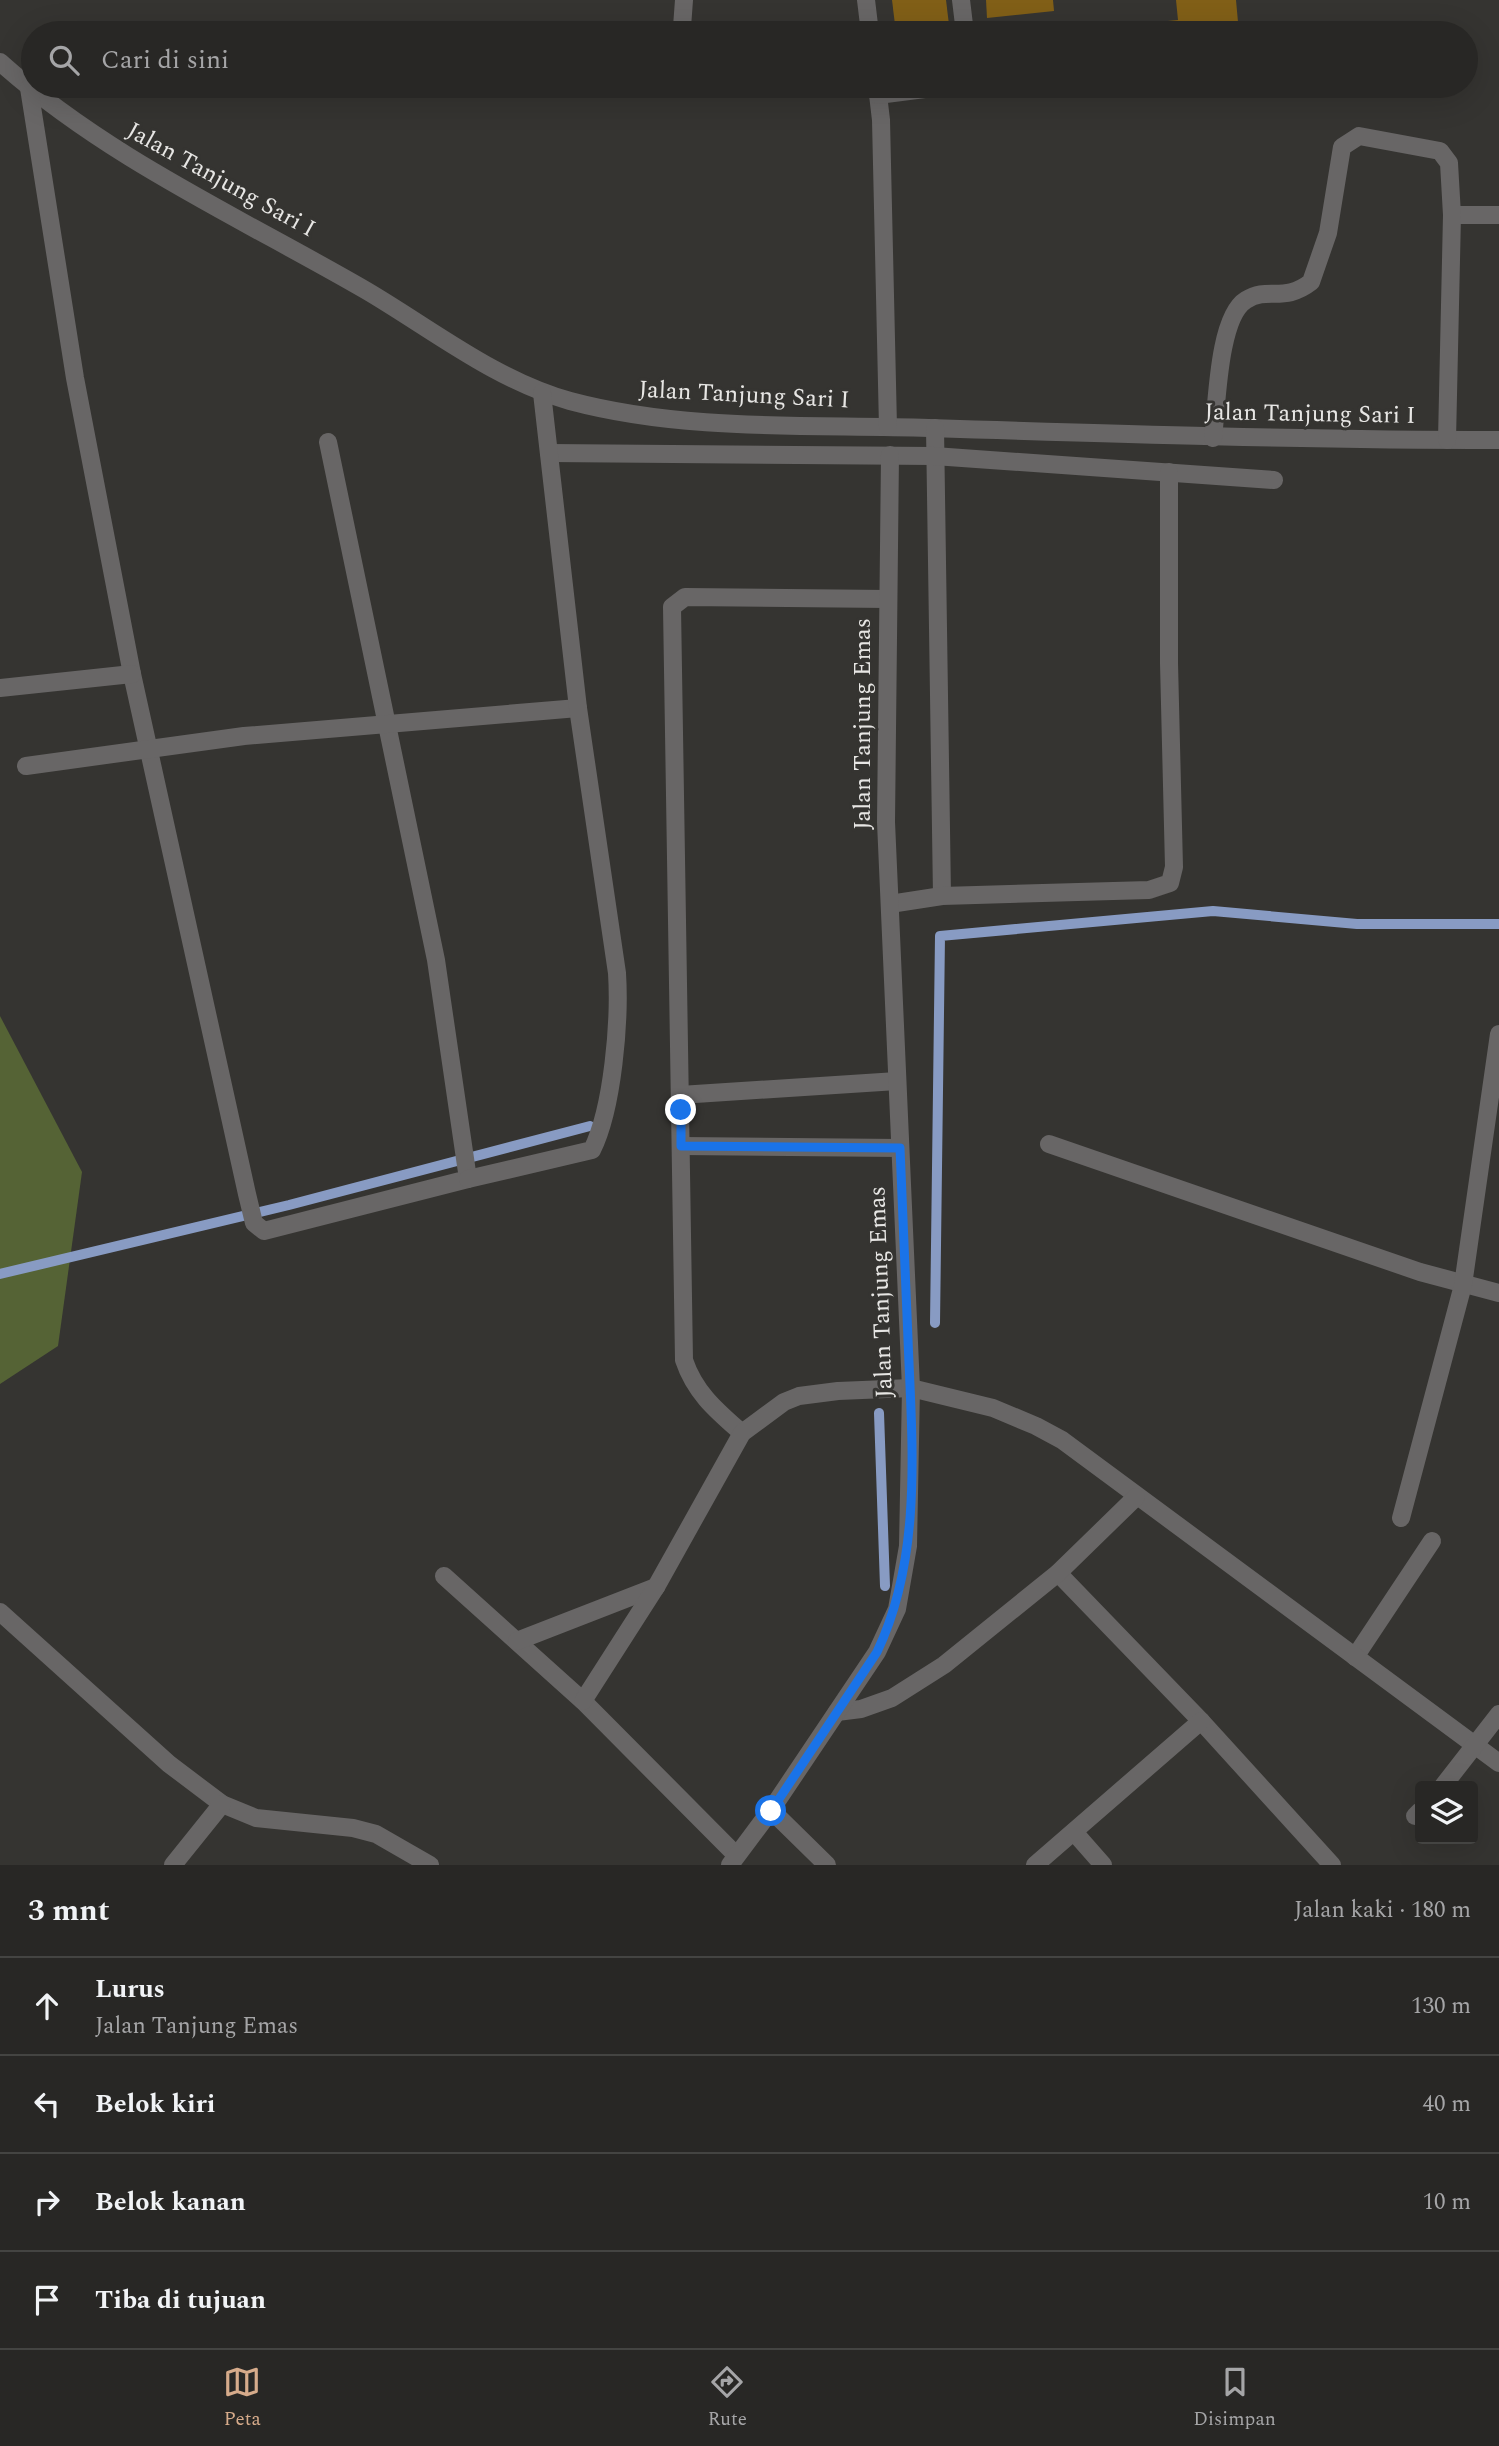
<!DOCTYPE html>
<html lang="id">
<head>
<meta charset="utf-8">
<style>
	:root { --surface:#282725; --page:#343332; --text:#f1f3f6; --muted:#a5a5a7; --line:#444442; --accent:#d6ab8b }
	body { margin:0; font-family:Spectral,serif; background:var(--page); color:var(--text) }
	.controls { position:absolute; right:21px; bottom:21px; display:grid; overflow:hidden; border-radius:7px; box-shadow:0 7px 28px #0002 }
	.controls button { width:63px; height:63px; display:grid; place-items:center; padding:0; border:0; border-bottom:2px solid var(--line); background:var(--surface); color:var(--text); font:35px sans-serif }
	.stop { position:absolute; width:21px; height:21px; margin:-16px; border:5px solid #1a73e8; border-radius:50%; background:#fff }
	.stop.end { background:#1a73e8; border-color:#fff; box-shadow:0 2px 7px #0008 }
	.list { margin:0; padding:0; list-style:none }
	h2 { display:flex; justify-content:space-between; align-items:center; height:91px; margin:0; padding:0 28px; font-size:30px }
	h2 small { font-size:23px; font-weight:400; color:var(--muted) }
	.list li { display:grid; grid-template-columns:46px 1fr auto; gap:21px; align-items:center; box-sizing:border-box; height:98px; padding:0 28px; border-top:2px solid var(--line) }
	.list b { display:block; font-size:26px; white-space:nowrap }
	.list p { margin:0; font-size:23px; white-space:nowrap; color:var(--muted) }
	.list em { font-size:23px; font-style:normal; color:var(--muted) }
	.icon { flex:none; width:38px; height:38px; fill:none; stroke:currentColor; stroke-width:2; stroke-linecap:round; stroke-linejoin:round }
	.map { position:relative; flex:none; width:1499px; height:1865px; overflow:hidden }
	.search { position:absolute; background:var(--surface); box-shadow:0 7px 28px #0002; left:21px; right:21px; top:21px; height:77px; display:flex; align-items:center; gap:18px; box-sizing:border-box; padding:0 24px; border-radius:38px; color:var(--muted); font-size:26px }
	.sheet { height:483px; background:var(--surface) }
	nav { display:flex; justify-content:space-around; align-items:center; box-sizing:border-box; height:98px; border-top:2px solid var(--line); background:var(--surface); font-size:19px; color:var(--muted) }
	nav a { display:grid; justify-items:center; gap:4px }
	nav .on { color:var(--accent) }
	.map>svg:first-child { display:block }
	.green { fill:#556335 }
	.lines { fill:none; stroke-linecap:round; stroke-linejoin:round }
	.stream { stroke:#889bc3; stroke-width:10 }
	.building { fill:#815f17 }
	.street { stroke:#686666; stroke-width:18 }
	.route { stroke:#1a73e8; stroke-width:9 }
	.labels { text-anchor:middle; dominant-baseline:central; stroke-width:6; stroke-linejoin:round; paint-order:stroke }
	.street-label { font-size:24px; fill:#e7e6e4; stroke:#353431 }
</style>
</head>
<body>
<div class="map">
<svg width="1499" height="1865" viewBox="0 0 1499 1865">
	<rect width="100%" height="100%" fill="#353431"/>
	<polygon class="green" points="0,1016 82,1172 58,1346 0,1384"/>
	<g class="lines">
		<g class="stream">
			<polyline points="0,1274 289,1205 590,1126"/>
			<polyline points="935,1323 940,936 1213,911 1357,924 1499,924"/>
			<polyline points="879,1413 885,1586"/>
		</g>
	</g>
	<g class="building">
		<polygon points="892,0 946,0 950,33 896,33"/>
		<polygon points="986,0 1053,0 1054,11 987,18"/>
		<polygon points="1176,0 1236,0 1239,33 1045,33 1178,20"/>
		<polygon points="1026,86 1078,86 1078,88 1027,92"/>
	</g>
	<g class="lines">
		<g class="street">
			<polyline points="866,0 870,33"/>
			<polyline points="961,0 965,33"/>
			<polyline points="578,32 670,32 682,27 684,0"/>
			<path d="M0,62C107,158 243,219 367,291C433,330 495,380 570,401C686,432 811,424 929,428C1119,434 1309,440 1499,440"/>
			<polyline points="877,86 881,120 888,427"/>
			<polyline points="29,88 75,378 132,674 247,1194 254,1223 264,1231 468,1179 436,960 328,442"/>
			<polyline points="878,95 948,86"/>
			<polyline points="1452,215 1499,215"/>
			<polyline points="935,428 942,896"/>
			<path d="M1213,438C1217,406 1218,317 1246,300C1269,286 1284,303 1311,282L1328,233L1342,147L1359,136L1440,151L1449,163L1452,215L1447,440"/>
			<polyline points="549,453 934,456 1274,480"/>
			<polyline points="0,688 132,674"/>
			<polyline points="26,766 244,736 578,708"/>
			<polyline points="890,904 942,896 1149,890 1170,883 1174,867 1169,663 1169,472"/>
			<polyline points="680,1095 897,1081"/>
			<polyline points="1049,1144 1420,1272 1499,1293"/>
			<polyline points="681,1146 900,1148"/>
			<path d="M468,1179L592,1150C613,1108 620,1020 617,973L578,708L542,393"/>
			<path d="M742,1433C717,1411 695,1393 684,1360L672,607L685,597L888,599"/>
			<polyline points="1401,1518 1463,1285 1499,1034"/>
			<polyline points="1058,1573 1201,1721 1332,1865"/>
			<polyline points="444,1576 583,1701 736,1855"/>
			<polyline points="0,1612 169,1764 222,1804 256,1818 353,1828 376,1834 430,1865"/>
			<polyline points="517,1641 656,1587"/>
			<polyline points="1355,1657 1432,1541"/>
			<polyline points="583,1701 656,1587 742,1433 784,1402 799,1396 838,1391 911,1388 993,1408 1036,1426 1062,1440 1499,1763"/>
			<polyline points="837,1712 861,1709 892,1698 944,1665 1058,1573 1136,1497"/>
			<polyline points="1443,1786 1499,1714"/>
			<polyline points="771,1810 827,1865"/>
			<polyline points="1415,1816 1420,1811"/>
			<polyline points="1074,1832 1103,1865"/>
			<polyline points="173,1865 222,1804"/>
			<polyline points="730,1865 771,1810 877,1652 897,1609 908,1546 911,1388 886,822 890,455"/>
			<polyline points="1035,1865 1201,1721"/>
		</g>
	</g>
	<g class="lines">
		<path class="route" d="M681,1110V1146L900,1148C903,1212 905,1275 908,1339C912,1443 923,1556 877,1652L771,1811"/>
	</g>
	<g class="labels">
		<g class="street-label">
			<text transform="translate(221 180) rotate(29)">Jalan Tanjung Sari I</text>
			<text transform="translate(744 395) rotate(3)">Jalan Tanjung Sari I</text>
			<text transform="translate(1310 414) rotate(1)">Jalan Tanjung Sari I</text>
			<text transform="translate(863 724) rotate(-90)">Jalan Tanjung Emas</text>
			<text transform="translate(881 1292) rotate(-92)">Jalan Tanjung Emas</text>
		</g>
	</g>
</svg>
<div class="controls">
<button><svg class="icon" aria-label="layers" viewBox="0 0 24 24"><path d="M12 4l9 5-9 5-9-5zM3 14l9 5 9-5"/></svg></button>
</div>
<div class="stop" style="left:771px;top:1811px"></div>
<div class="stop end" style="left:681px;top:1110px"></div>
<div class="search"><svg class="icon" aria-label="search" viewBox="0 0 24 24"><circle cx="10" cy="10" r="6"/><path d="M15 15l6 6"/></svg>Cari di sini</div>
</div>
<section class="sheet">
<h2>3 mnt<small>Jalan kaki · 180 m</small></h2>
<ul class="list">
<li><svg class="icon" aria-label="ahead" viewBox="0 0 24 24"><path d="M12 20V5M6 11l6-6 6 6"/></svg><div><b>Lurus</b><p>Jalan Tanjung Emas</p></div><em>130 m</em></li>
<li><svg class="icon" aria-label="left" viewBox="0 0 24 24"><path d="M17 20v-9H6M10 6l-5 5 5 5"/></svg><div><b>Belok kiri</b></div><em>40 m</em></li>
<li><svg class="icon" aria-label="right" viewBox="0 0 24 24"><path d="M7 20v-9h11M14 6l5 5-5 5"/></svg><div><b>Belok kanan</b></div><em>10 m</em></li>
<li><svg class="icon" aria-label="arrive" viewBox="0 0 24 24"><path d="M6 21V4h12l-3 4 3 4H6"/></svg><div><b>Tiba di tujuan</b></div></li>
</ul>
</section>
<nav>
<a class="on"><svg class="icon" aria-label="map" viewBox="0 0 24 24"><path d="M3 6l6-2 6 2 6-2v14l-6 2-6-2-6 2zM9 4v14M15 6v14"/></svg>Peta</a>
<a><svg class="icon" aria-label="directions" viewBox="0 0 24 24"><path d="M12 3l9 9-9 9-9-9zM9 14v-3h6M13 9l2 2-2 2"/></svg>Rute</a>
<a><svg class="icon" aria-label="saved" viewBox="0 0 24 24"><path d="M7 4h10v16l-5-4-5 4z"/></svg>Disimpan</a>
</nav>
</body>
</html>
